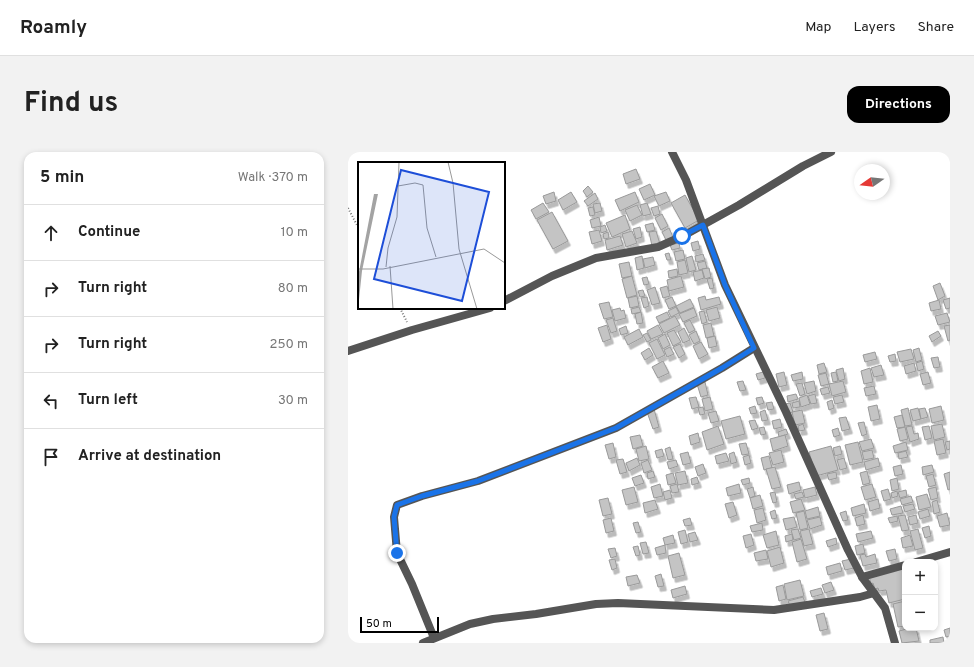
<!DOCTYPE html>
<html lang="en">
<head>
<meta charset="utf-8">
<style>
	:root { --surface:#fff; --page:#f2f2f2; --text:#222; --muted:#767676; --line:#e0e0e0; --accent:#000 }
	body { margin:0; font-family:Overpass,sans-serif; background:var(--page); color:var(--text) }
	.controls { position:absolute; right:12px; bottom:12px; display:grid; overflow:hidden; border-radius:8px; box-shadow:0 2px 6px #0003 }
	.controls button { width:36px; height:36px; display:grid; place-items:center; padding:0; border:0; border-bottom:1px solid var(--line); background:var(--surface); color:var(--text); font:20px sans-serif }
	.compass { position:absolute; left:506px; top:12px; width:36px; height:36px; border-radius:50%; background:var(--surface); box-shadow:0 2px 6px #0003; rotate:256deg }
	.scale { position:absolute; left:12px; bottom:10px; width:79px; box-sizing:border-box; padding-left:4px; border:2px solid #000; border-top:0; font-size:11px; line-height:14px; white-space:nowrap; color:#000; -webkit-text-stroke:3px #fff; paint-order:stroke }
	.stop { position:absolute; width:12px; height:12px; margin:-9px; border:3px solid #1a73e8; border-radius:50%; background:#fff }
	.stop.end { background:#1a73e8; border-color:#fff; box-shadow:0 1px 4px #0008 }
	.list { margin:0; padding:0; list-style:none }
	h2 { display:flex; justify-content:space-between; align-items:center; height:52px; margin:0; padding:0 16px; font-size:17px }
	h2 small { font-size:13px; font-weight:400; color:var(--muted) }
	.list li { display:grid; grid-template-columns:26px 1fr auto; gap:12px; align-items:center; box-sizing:border-box; height:56px; padding:0 16px; border-top:1px solid var(--line) }
	.list b { display:block; font-size:15px; white-space:nowrap }
	.list em { font-size:13px; font-style:normal; color:var(--muted) }
	.icon { flex:none; width:22px; height:22px; fill:none; stroke:currentColor; stroke-width:2; stroke-linecap:round; stroke-linejoin:round }
	.map { position:relative; flex:none; width:602px; height:491px; overflow:hidden; border-radius:12px }
	header { display:flex; align-items:center; gap:24px; box-sizing:border-box; height:56px; padding:0 20px; background:var(--surface); border-bottom:1px solid var(--line) }
	header strong { font-size:19px }
	nav { display:flex; gap:22px; margin-inline-start:auto; font-size:14px }
	.intro { display:flex; align-items:center; justify-content:space-between; box-sizing:border-box; height:96px; padding:0 24px }
	h1 { margin:0; font-size:28px }
	.button { padding:10px 18px; border-radius:12px; background:var(--accent); color:#fff; font-size:14px; font-weight:700 }
	main { display:flex; gap:24px; padding:0 24px }
	aside { flex:1; background:var(--surface); border-radius:12px; box-shadow:0 2px 6px #0003 }
	.map>svg:first-child { display:block }
	.building { fill:#c4c4c4; stroke:#999; filter:url(#shadow) }
	.lines { fill:none; stroke-linecap:round; stroke-linejoin:round }
	.path { stroke:#777; stroke-width:2; stroke-dasharray:1 2; stroke-linecap:butt }
	.minor { stroke:#555; stroke-width:8 }
	.tertiary { stroke:#555; stroke-width:8 }
	.route { stroke:#1a73e8; stroke-width:5 }
	.inset-road { fill:none; stroke:#999; stroke-width:1 }
	.view { fill:#1d4ed8; fill-opacity:0.15; stroke:#1d4ed8; stroke-width:2 }
	.inset-edge { fill:none; stroke:#000; stroke-width:2 }
</style>
</head>
<body>
<header>
<strong>Roamly</strong>
<nav><a>Map</a><a>Layers</a><a>Share</a></nav>
</header>
<div class="intro"><h1>Find us</h1><a class="button">Directions</a></div>
<main>
<aside>
<h2>5 min<small>Walk · 370 m</small></h2>
<ul class="list">
<li><svg class="icon" aria-label="ahead" viewBox="0 0 24 24"><path d="M12 20V5M6 11l6-6 6 6"/></svg><div><b>Continue</b></div><em>10 m</em></li>
<li><svg class="icon" aria-label="right" viewBox="0 0 24 24"><path d="M7 20v-9h11M14 6l5 5-5 5"/></svg><div><b>Turn right</b></div><em>80 m</em></li>
<li><svg class="icon" aria-label="right" viewBox="0 0 24 24"><path d="M7 20v-9h11M14 6l5 5-5 5"/></svg><div><b>Turn right</b></div><em>250 m</em></li>
<li><svg class="icon" aria-label="left" viewBox="0 0 24 24"><path d="M17 20v-9H6M10 6l-5 5 5 5"/></svg><div><b>Turn left</b></div><em>30 m</em></li>
<li><svg class="icon" aria-label="arrive" viewBox="0 0 24 24"><path d="M6 21V4h12l-3 4 3 4H6"/></svg><div><b>Arrive at destination</b></div></li>
</ul>
</aside>
<div class="map">
<svg width="602" height="491" viewBox="0 0 602 491">
	<defs>
		<filter id="shadow"><feDropShadow dx="2.5" dy="4.5" stdDeviation="0" flood-color="#0004"/></filter>
	</defs>
	<rect width="100%" height="100%" fill="#fff"/>
	<g class="building">
		<polygon points="288,17 292,27 278,32 275,22"/>
		<polygon points="302,32 307,43 296,48 291,37"/>
		<polygon points="240,34 245,40 239,45 235,39"/>
		<polygon points="206,40 208,49 198,52 195,44"/>
		<polygon points="223,40 229,50 215,58 210,48"/>
		<polygon points="287,40 291,50 272,59 267,48"/>
		<polygon points="318,40 322,49 311,54 306,44"/>
		<polygon points="247,41 250,47 240,54 236,49"/>
		<polygon points="337,43 351,68 337,76 323,51"/>
		<polygon points="195,51 201,60 188,67 183,58"/>
		<polygon points="252,51 254,59 247,61 245,52"/>
		<polygon points="299,51 303,62 295,64 292,53"/>
		<polygon points="289,53 294,63 282,69 277,58"/>
		<polygon points="310,54 312,62 306,64 303,56"/>
		<polygon points="245,55 247,63 242,64 240,56"/>
		<polygon points="204,60 220,89 205,97 189,68"/>
		<polygon points="314,62 320,74 313,78 307,66"/>
		<polygon points="277,63 282,77 264,85 258,71"/>
		<polygon points="251,65 253,74 244,76 242,68"/>
		<polygon points="305,71 307,78 299,80 297,73"/>
		<polygon points="257,73 259,79 253,81 252,75"/>
		<polygon points="292,75 294,85 288,87 285,77"/>
		<polygon points="321,76 325,85 318,88 314,80"/>
		<polygon points="251,78 254,89 244,92 241,80"/>
		<polygon points="284,79 289,91 278,95 274,82"/>
		<polygon points="308,79 312,92 304,94 301,80"/>
		<polygon points="260,80 261,86 256,87 255,82"/>
		<polygon points="272,84 275,93 259,98 257,88"/>
		<polygon points="350,89 352,97 345,99 343,91"/>
		<polygon points="331,91 332,96 324,98 322,93"/>
		<polygon points="335,98 337,107 328,109 326,100"/>
		<polygon points="321,101 323,108 319,108 317,102"/>
		<polygon points="355,102 357,108 348,110 347,104"/>
		<polygon points="294,104 296,116 289,118 287,106"/>
		<polygon points="344,104 348,118 341,120 338,106"/>
		<polygon points="305,105 307,113 297,116 295,107"/>
		<polygon points="337,108 340,121 331,123 329,110"/>
		<polygon points="357,109 359,116 351,118 349,111"/>
		<polygon points="281,110 284,124 274,126 271,112"/>
		<polygon points="361,116 363,125 357,127 354,117"/>
		<polygon points="329,117 330,124 321,126 320,119"/>
		<polygon points="354,118 356,126 347,129 345,120"/>
		<polygon points="284,124 289,143 279,146 274,127"/>
		<polygon points="333,124 336,135 321,139 319,128"/>
		<polygon points="299,125 301,132 296,133 294,126"/>
		<polygon points="364,126 366,136 362,137 359,127"/>
		<polygon points="592,131 597,144 590,148 585,134"/>
		<polygon points="319,134 322,144 315,146 312,136"/>
		<polygon points="307,135 312,151 304,153 299,138"/>
		<polygon points="295,138 297,144 292,145 290,139"/>
		<polygon points="289,144 291,154 282,156 280,146"/>
		<polygon points="357,144 358,148 371,145 373,152 353,158 350,146"/>
		<polygon points="299,145 301,154 296,156 293,146"/>
		<polygon points="324,145 328,154 321,157 317,148"/>
		<polygon points="602,146 602,156 598,157 595,148"/>
		<polygon points="342,147 346,155 332,161 328,154"/>
		<polygon points="591,148 593,157 583,159 581,151"/>
		<polygon points="261,150 265,165 256,167 251,152"/>
		<polygon points="291,155 293,160 284,162 283,157"/>
		<polygon points="328,155 331,161 323,165 320,159"/>
		<polygon points="369,155 372,166 361,169 358,158"/>
		<polygon points="272,156 273,159 276,158 278,166 267,169 264,158"/>
		<polygon points="346,156 349,164 335,170 331,162"/>
		<polygon points="356,159 359,170 354,172 351,160"/>
		<polygon points="293,160 295,171 289,172 287,162"/>
		<polygon points="319,160 322,166 311,171 308,165"/>
		<polygon points="599,161 602,170 590,173 587,164"/>
		<polygon points="327,164 332,173 316,181 311,172"/>
		<polygon points="265,166 269,179 263,181 258,168"/>
		<polygon points="342,168 347,178 341,181 336,171"/>
		<polygon points="363,171 366,184 358,186 355,173"/>
		<polygon points="259,173 263,187 255,190 250,176"/>
		<polygon points="310,173 315,182 303,187 299,179"/>
		<polygon points="602,173 602,188 600,189 596,174"/>
		<polygon points="278,174 280,181 273,183 271,177"/>
		<polygon points="336,176 342,188 335,191 330,180"/>
		<polygon points="291,177 295,185 280,193 276,185"/>
		<polygon points="326,178 333,190 325,194 319,181"/>
		<polygon points="348,179 352,189 346,192 341,183"/>
		<polygon points="590,179 593,184 584,190 581,184"/>
		<polygon points="299,181 303,188 299,190 295,183"/>
		<polygon points="317,182 322,193 315,197 310,186"/>
		<polygon points="367,184 369,194 361,196 359,186"/>
		<polygon points="309,187 317,203 309,207 301,191"/>
		<polygon points="353,190 360,202 351,207 345,194"/>
		<polygon points="332,192 337,202 331,206 325,195"/>
		<polygon points="322,195 326,202 319,205 316,198"/>
		<polygon points="301,196 305,203 297,208 293,201"/>
		<polygon points="571,196 574,208 568,210 565,198"/>
		<polygon points="563,197 566,207 552,210 549,200"/>
		<polygon points="527,200 529,207 517,210 515,203"/>
		<polygon points="547,202 548,209 542,210 540,204"/>
		<polygon points="590,205 592,215 586,216 583,206"/>
		<polygon points="315,209 321,221 310,226 304,215"/>
		<polygon points="574,209 576,217 570,219 568,211"/>
		<polygon points="476,211 479,220 471,222 469,213"/>
		<polygon points="566,211 568,219 558,222 556,214"/>
		<polygon points="533,213 536,223 526,225 523,216"/>
		<polygon points="495,216 497,227 491,229 488,218"/>
		<polygon points="522,216 525,230 516,232 513,219"/>
		<polygon points="415,220 417,226 410,228 408,222"/>
		<polygon points="436,220 439,233 431,235 428,222"/>
		<polygon points="454,220 455,227 445,229 443,223"/>
		<polygon points="488,220 490,229 485,230 483,221"/>
		<polygon points="580,220 583,231 575,233 572,222"/>
		<polygon points="478,221 481,232 473,234 470,223"/>
		<polygon points="395,229 398,238 392,239 389,230"/>
		<polygon points="466,229 468,239 459,242 456,231"/>
		<polygon points="495,229 498,240 484,244 481,232"/>
		<polygon points="357,230 360,243 353,245 349,232"/>
		<polygon points="454,231 457,242 452,244 448,232"/>
		<polygon points="526,234 528,242 518,244 516,236"/>
		<polygon points="480,235 482,241 474,243 472,237"/>
		<polygon points="448,242 450,247 440,250 439,244"/>
		<polygon points="467,242 469,251 463,252 460,244"/>
		<polygon points="459,243 462,252 453,255 451,246"/>
		<polygon points="494,243 496,250 487,252 485,245"/>
		<polygon points="348,245 351,255 344,257 341,246"/>
		<polygon points="362,245 365,257 357,259 354,247"/>
		<polygon points="414,245 416,251 410,253 408,246"/>
		<polygon points="484,248 486,256 481,258 479,250"/>
		<polygon points="451,249 452,255 445,256 444,251"/>
		<polygon points="424,250 426,257 420,258 418,251"/>
		<polygon points="442,251 445,260 440,261 437,252"/>
		<polygon points="529,253 532,267 523,269 520,255"/>
		<polygon points="407,254 409,261 403,262 401,256"/>
		<polygon points="593,254 596,268 584,271 581,257"/>
		<polygon points="355,255 357,262 352,263 350,256"/>
		<polygon points="560,256 564,273 557,274 553,258"/>
		<polygon points="570,256 573,267 565,269 562,258"/>
		<polygon points="577,256 580,265 573,267 571,257"/>
		<polygon points="306,257 311,275 305,277 299,260"/>
		<polygon points="417,258 420,268 414,269 412,260"/>
		<polygon points="454,258 457,271 447,273 444,260"/>
		<polygon points="368,259 371,269 363,271 360,261"/>
		<polygon points="554,263 557,275 549,276 546,265"/>
		<polygon points="392,264 397,282 378,287 373,269"/>
		<polygon points="498,265 502,277 494,279 491,266"/>
		<polygon points="432,267 434,275 426,277 424,269"/>
		<polygon points="407,268 410,276 404,278 401,269"/>
		<polygon points="516,270 519,282 514,284 510,271"/>
		<polygon points="455,272 457,278 451,279 450,274"/>
		<polygon points="594,272 597,285 586,288 583,274"/>
		<polygon points="370,274 376,292 359,298 354,280"/>
		<polygon points="564,274 566,282 570,281 571,287 562,290 558,275"/>
		<polygon points="581,274 584,286 577,288 574,275"/>
		<polygon points="416,275 418,282 413,283 411,276"/>
		<polygon points="557,275 560,287 552,289 549,277"/>
		<polygon points="490,276 492,283 486,285 484,278"/>
		<polygon points="438,277 440,282 431,285 430,280"/>
		<polygon points="350,281 352,290 343,293 341,284"/>
		<polygon points="292,283 295,294 285,297 282,285"/>
		<polygon points="437,283 440,294 425,299 422,287"/>
		<polygon points="523,287 526,296 514,299 511,290"/>
		<polygon points="595,287 598,301 589,303 586,289"/>
		<polygon points="602,289 602,297 599,298 597,290"/>
		<polygon points="510,290 515,310 502,313 497,293"/>
		<polygon points="558,290 560,298 547,301 545,294"/>
		<polygon points="265,291 268,305 261,307 257,293"/>
		<polygon points="398,291 401,302 394,303 391,292"/>
		<polygon points="298,294 301,307 291,309 288,297"/>
		<polygon points="483,294 490,318 468,324 461,300"/>
		<polygon points="492,294 494,302 487,304 485,296"/>
		<polygon points="322,295 325,307 320,308 317,297"/>
		<polygon points="314,297 316,304 309,306 307,299"/>
		<polygon points="433,298 436,310 425,313 421,301"/>
		<polygon points="524,298 526,306 516,308 514,300"/>
		<polygon points="558,299 560,305 551,307 550,301"/>
		<polygon points="340,300 343,311 335,313 332,302"/>
		<polygon points="386,300 389,310 383,312 381,302"/>
		<polygon points="378,301 381,309 369,312 367,304"/>
		<polygon points="401,303 403,311 397,313 395,305"/>
		<polygon points="421,304 424,316 416,318 413,306"/>
		<polygon points="289,306 292,313 281,319 278,311"/>
		<polygon points="496,306 499,316 492,318 489,308"/>
		<polygon points="530,306 532,314 518,318 516,310"/>
		<polygon points="275,307 279,320 272,322 268,308"/>
		<polygon points="300,308 304,318 296,321 293,311"/>
		<polygon points="328,308 330,314 321,317 319,310"/>
		<polygon points="355,312 358,321 350,324 347,315"/>
		<polygon points="553,313 555,322 547,324 545,315"/>
		<polygon points="584,313 586,320 575,323 574,315"/>
		<polygon points="427,315 433,335 424,337 418,317"/>
		<polygon points="305,319 307,325 300,327 299,321"/>
		<polygon points="337,319 340,331 330,333 327,321"/>
		<polygon points="519,319 522,331 515,333 512,321"/>
		<polygon points="488,320 489,326 481,328 479,322"/>
		<polygon points="602,320 602,337 600,338 596,322"/>
		<polygon points="325,321 328,331 320,333 318,323"/>
		<polygon points="585,322 588,333 581,335 578,324"/>
		<polygon points="293,323 296,331 287,334 284,326"/>
		<polygon points="349,325 351,331 344,333 343,327"/>
		<polygon points="401,326 402,331 395,333 393,328"/>
		<polygon points="549,326 551,337 544,339 542,328"/>
		<polygon points="451,330 453,338 441,342 439,333"/>
		<polygon points="312,332 315,344 306,346 303,335"/>
		<polygon points="329,332 331,340 324,341 322,334"/>
		<polygon points="391,332 393,341 380,344 378,336"/>
		<polygon points="524,332 528,345 517,348 513,335"/>
		<polygon points="286,335 290,350 278,353 274,338"/>
		<polygon points="405,335 407,344 402,346 399,337"/>
		<polygon points="467,335 469,343 457,346 455,338"/>
		<polygon points="588,335 590,346 583,348 580,337"/>
		<polygon points="540,337 543,347 536,349 533,339"/>
		<polygon points="322,338 324,346 317,348 315,340"/>
		<polygon points="558,338 559,344 552,346 550,340"/>
		<polygon points="549,339 550,344 544,346 543,341"/>
		<polygon points="427,340 429,350 425,351 422,341"/>
		<polygon points="454,340 456,345 448,347 446,342"/>
		<polygon points="579,342 583,355 571,358 568,345"/>
		<polygon points="412,343 415,354 405,357 402,346"/>
		<polygon points="563,344 565,350 554,353 552,347"/>
		<polygon points="260,346 264,362 255,364 251,348"/>
		<polygon points="453,347 457,358 445,361 442,350"/>
		<polygon points="530,347 532,356 522,359 520,350"/>
		<polygon points="307,348 310,357 297,361 295,351"/>
		<polygon points="589,348 592,360 586,362 584,350"/>
		<polygon points="385,350 389,363 381,366 377,352"/>
		<polygon points="516,352 518,361 505,364 503,356"/>
		<polygon points="565,352 567,357 557,360 555,354"/>
		<polygon points="553,354 555,361 544,363 542,357"/>
		<polygon points="470,355 472,364 459,367 457,359"/>
		<polygon points="415,356 418,368 409,371 406,358"/>
		<polygon points="580,357 582,364 572,367 570,360"/>
		<polygon points="427,358 429,366 424,367 422,360"/>
		<polygon points="456,359 460,376 452,378 448,361"/>
		<polygon points="498,359 500,368 495,369 492,361"/>
		<polygon points="599,361 602,373 592,375 589,364"/>
		<polygon points="515,363 517,372 509,374 507,366"/>
		<polygon points="557,363 561,378 554,379 550,364"/>
		<polygon points="568,363 570,371 562,373 560,365"/>
		<polygon points="549,364 550,369 542,371 540,366"/>
		<polygon points="446,365 449,375 438,378 435,367"/>
		<polygon points="472,365 474,373 462,377 459,368"/>
		<polygon points="263,366 266,379 258,381 255,368"/>
		<polygon points="342,366 344,373 337,374 335,368"/>
		<polygon points="290,370 293,380 288,381 285,371"/>
		<polygon points="414,371 415,378 404,380 402,374"/>
		<polygon points="581,374 583,384 577,386 574,376"/>
		<polygon points="450,377 453,386 446,388 443,378"/>
		<polygon points="461,377 465,392 456,394 452,379"/>
		<polygon points="570,377 575,396 567,398 562,379"/>
		<polygon points="337,378 340,390 333,392 330,380"/>
		<polygon points="428,379 431,393 419,396 415,383"/>
		<polygon points="523,379 525,386 510,390 508,382"/>
		<polygon points="347,380 350,388 342,390 340,382"/>
		<polygon points="403,382 406,393 398,396 395,384"/>
		<polygon points="444,382 445,388 438,390 437,384"/>
		<polygon points="325,383 327,391 317,393 315,386"/>
		<polygon points="562,383 565,394 555,396 553,386"/>
		<polygon points="488,386 489,392 480,395 478,389"/>
		<polygon points="453,387 459,407 449,410 444,390"/>
		<polygon points="298,390 301,401 295,402 292,391"/>
		<polygon points="515,392 517,401 509,403 507,394"/>
		<polygon points="317,393 318,401 309,403 307,396"/>
		<polygon points="290,394 292,403 288,404 285,395"/>
		<polygon points="432,395 436,411 423,415 419,399"/>
		<polygon points="267,396 269,404 263,406 260,397"/>
		<polygon points="547,397 549,407 541,409 538,399"/>
		<polygon points="418,398 420,407 408,409 406,401"/>
		<polygon points="331,401 337,423 325,426 320,404"/>
		<polygon points="517,402 518,405 527,402 529,411 515,414 512,403"/>
		<polygon points="267,407 269,416 264,418 261,408"/>
		<polygon points="503,407 506,416 497,418 494,409"/>
		<polygon points="492,411 494,419 480,423 478,415"/>
		<polygon points="556,416 557,447 541,451 538,438 531,439 530,436 527,437 525,431 523,432 521,424"/>
		<polygon points="313,422 316,434 310,435 307,424"/>
		<polygon points="289,423 292,431 280,434 278,425"/>
		<polygon points="452,428 456,444 439,448 436,432"/>
		<polygon points="483,430 486,438 477,441 474,433"/>
		<polygon points="435,433 438,447 431,449 428,435"/>
		<polygon points="337,434 339,442 325,446 323,438"/>
		<polygon points="473,436 475,442 464,445 462,439"/>
		<polygon points="455,445 457,450 442,454 440,449"/>
		<polygon points="557,449 557,474 550,475 545,452"/>
		<polygon points="476,461 480,477 472,479 468,463"/>
		<polygon points="562,476 568,476 571,489 554,491 551,479"/>
		<polygon points="602,476 602,484 598,485 596,478"/>
		<polygon points="595,485 596,491 582,491 582,488"/>
	</g>
	<g class="lines">
		<g class="path">
			<polyline points="0,56 11,77"/>
			<polyline points="52,156 59,170"/>
		</g>
		<g class="minor">
			<polyline points="156,149 204,124 248,106 310,95 335,84 391,53 455,14 483,0"/>
			<polyline points="0,199 64,178 142,156"/>
			<polyline points="568,410 602,400"/>
			<polyline points="514,425 557,413"/>
			<polyline points="86,486 64,432 49,401 46,365 49,353 74,344 130,329 268,276 374,216 406,196"/>
			<polyline points="75,491 122,472 145,467 188,462 248,452 270,451 426,458 512,445 526,441"/>
		</g>
		<polyline class="tertiary" points="324,0 338,28 377,133 438,260 500,398 514,425 537,456 547,491"/>
	</g>
	<g class="lines">
		<polyline class="route" points="49,401 46,365 49,353 74,344 130,329 268,276 374,216 406,196 377,133 355,73 334,84"/>
	</g>
	<g transform="translate(10 10)">
		<rect width="147" height="147" fill="#fff"/>
		<path d="M16,32H20L4,109L0,147L1,110Z" fill="#a3a3a3"/>
		<path class="inset-road" d="M90,0L95,21L101,87L119,147M40,24L57,21L65,23L69,66L78,95M32,104L35,147M28,105L30,86L39,55L41,0M0,107H25L126,87L147,101"/>
		<path class="view" d="M43,8L131,30L104,139L16,117Z"/>
		<rect width="147" height="147" class="inset-edge"/>
	</g>
</svg>
<div class="controls">
<button>+</button>
<button>−</button>
</div>
<svg class="compass" viewBox="-18 -18 36 36"><path d="M0-13l5 13h-10z" fill="#e53935"/><path d="M0 13l5-13h-10z" fill="#767676"/></svg>
<div class="scale">50 m</div>
<div class="stop" style="left:334px;top:84px"></div>
<div class="stop end" style="left:49px;top:401px"></div>
</div>
</main>
</body>
</html>
